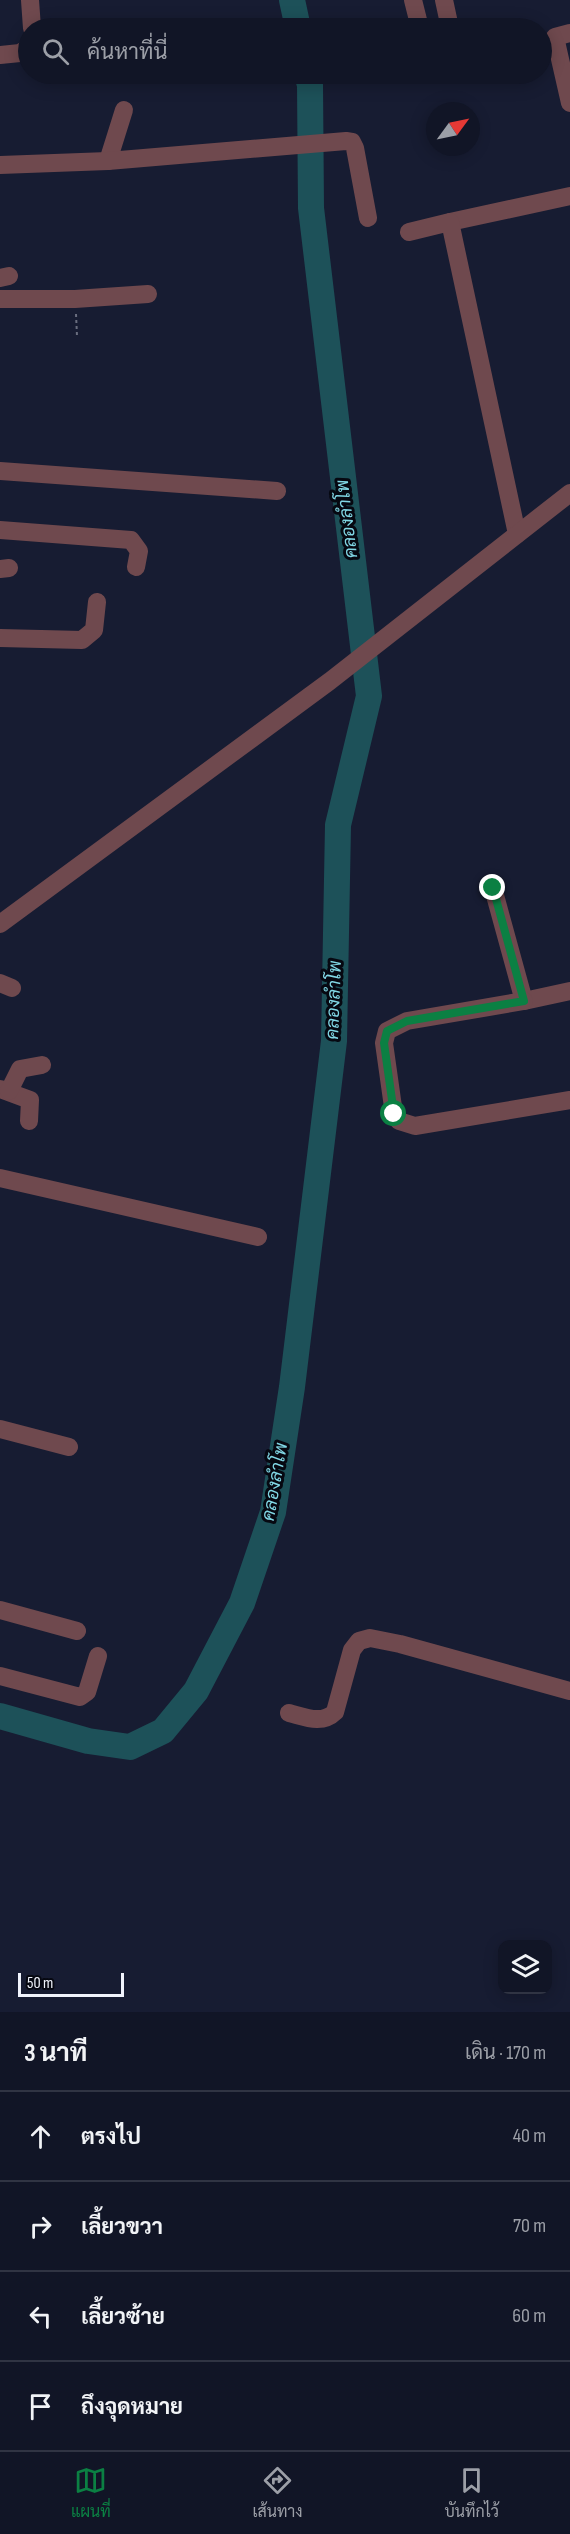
<!DOCTYPE html>
<html lang="th">
<head>
<meta charset="utf-8">
<style>
	:root { --surface:#111526; --page:#1e2232; --text:#f1f3f6; --muted:#9c9fa7; --line:#303443; --accent:#0b8043 }
	body { margin:0; font-family:"Sofia Sans Condensed",Sarabun,sans-serif; background:var(--page); color:var(--text) }
	.controls { position:absolute; right:18px; bottom:18px; display:grid; overflow:hidden; border-radius:12px; box-shadow:0 3px 15px #0003 }
	.controls button { width:54px; height:54px; display:grid; place-items:center; padding:0; border:0; border-bottom:2px solid var(--line); background:var(--surface); color:var(--text); font:30px sans-serif }
	.compass { position:absolute; left:426px; top:102px; width:54px; height:54px; border-radius:50%; background:var(--surface); box-shadow:0 3px 15px #0003; rotate:57deg }
	.scale { position:absolute; left:18px; bottom:15px; width:106px; box-sizing:border-box; padding-left:6px; border:3px solid #f1f4fd; border-top:0; font-size:16px; line-height:21px; white-space:nowrap; color:#f1f4fd; -webkit-text-stroke:4px #060811; paint-order:stroke }
	.stop { position:absolute; width:18px; height:18px; margin:-14px; border:4px solid #0b8043; border-radius:50%; background:#fff }
	.stop.end { background:#0b8043; border-color:#fff; box-shadow:0 2px 6px #0008 }
	.list { margin:0; padding:0; list-style:none }
	h2 { display:flex; justify-content:space-between; align-items:center; height:78px; margin:0; padding:0 24px; font-size:26px }
	h2 small { font-size:20px; font-weight:400; color:var(--muted) }
	.list li { display:grid; grid-template-columns:39px 1fr auto; gap:18px; align-items:center; box-sizing:border-box; height:90px; padding:0 24px; border-top:2px solid var(--line) }
	.list b { display:block; font-size:22px; white-space:nowrap }
	.list em { font-size:20px; font-style:normal; color:var(--muted) }
	.icon { flex:none; width:33px; height:33px; fill:none; stroke:currentColor; stroke-width:2; stroke-linecap:round; stroke-linejoin:round }
	.map { position:relative; flex:none; width:570px; height:2012px; overflow:hidden }
	.search { position:absolute; background:var(--surface); box-shadow:0 3px 15px #0003; left:18px; right:18px; top:18px; height:66px; display:flex; align-items:center; gap:15px; box-sizing:border-box; padding:0 21px; border-radius:33px; color:var(--muted); font-size:22px }
	.sheet { height:438px; background:var(--surface) }
	nav { display:flex; justify-content:space-around; align-items:center; box-sizing:border-box; height:84px; border-top:2px solid var(--line); background:var(--surface); font-size:16px; color:var(--muted) }
	nav a { display:grid; justify-items:center; gap:3px }
	nav .on { color:var(--accent) }
	.map>svg:first-child { display:block }
	.lines { fill:none; stroke-linecap:round; stroke-linejoin:round }
	.river { stroke:#1d5159; stroke-width:26 }
	.path { stroke:#6a6e7f; stroke-width:2; stroke-dasharray:3 3; stroke-linecap:butt }
	.minor { stroke:#6f494e; stroke-width:18 }
	.route { stroke:#0b8043; stroke-width:8 }
	.labels { text-anchor:middle; dominant-baseline:central; stroke-width:6; stroke-linejoin:round; paint-order:stroke }
	.water-label { font-size:18px; font-style:italic; fill:#81d7e5; stroke:#060811 }
</style>
</head>
<body>
<div class="map">
<svg width="570" height="2012" viewBox="0 0 570 2012">
	<rect width="100%" height="100%" fill="#171c32"/>
	<g class="lines">
		<g class="river">
			<polyline points="292,0 298,28"/>
			<polyline points="0,1716 88,1741 130,1747 163,1731 196,1691 242,1603 273,1512 292,1387 334,1041 338,825 369,696 311,208 310,85 307,74"/>
		</g>
		<polyline class="path" points="76,314 77,336"/>
		<g class="minor">
			<polyline points="30,0 32,28"/>
			<polyline points="413,0 420,28"/>
			<polyline points="444,0 450,28"/>
			<polyline points="570,33 555,37 570,103"/>
			<polyline points="0,55 20,53 28,48"/>
			<polyline points="108,161 124,110"/>
			<polyline points="0,165 108,161 346,141 352,142 355,148 368,218"/>
			<polyline points="450,222 570,196"/>
			<polyline points="409,232 450,222 517,534"/>
			<polyline points="0,278 9,276"/>
			<polyline points="0,299 75,299 148,294"/>
			<polyline points="0,471 277,491"/>
			<polyline points="0,530 131,540 139,551 136,567"/>
			<polyline points="0,569 9,568"/>
			<polyline points="0,638 82,640 94,630 97,602"/>
			<polyline points="493,888 524,1001 570,991"/>
			<polyline points="0,924 330,681 570,493"/>
			<polyline points="0,983 12,988"/>
			<polyline points="524,1001 407,1021 387,1031 384,1043 394,1114 399,1121 415,1126 570,1100"/>
			<polyline points="0,1089 30,1100 29,1121"/>
			<polyline points="9,1091 20,1069 42,1065"/>
			<polyline points="0,1178 258,1237"/>
			<polyline points="0,1429 69,1447"/>
			<polyline points="0,1610 77,1631"/>
			<polyline points="0,1676 80,1697 87,1692 98,1656"/>
			<path d="M289,1713C305,1717 322,1725 335,1712L352,1650L359,1641L370,1638L400,1644L570,1691"/>
		</g>
	</g>
	<g class="lines">
		<polyline class="route" points="394,1114 384,1043 387,1031 407,1021 524,1001 493,888"/>
	</g>
	<g class="labels">
		<g class="water-label">
			<text transform="translate(347 519) rotate(-97)">คลองลำโพ</text>
			<text transform="translate(334 1000) rotate(-88)">คลองลำโพ</text>
			<text transform="translate(275 1482) rotate(-80)">คลองลำโพ</text>
		</g>
	</g>
</svg>
<div class="controls">
<button><svg class="icon" aria-label="layers" viewBox="0 0 24 24"><path d="M12 4l9 5-9 5-9-5zM3 14l9 5 9-5"/></svg></button>
</div>
<svg class="compass" viewBox="-18 -18 36 36"><path d="M0-13l5 13h-10z" fill="#e53935"/><path d="M0 13l5-13h-10z" fill="#9c9fa7"/></svg>
<div class="scale">50 m</div>
<div class="stop" style="left:394px;top:1114px"></div>
<div class="stop end" style="left:493px;top:888px"></div>
<div class="search"><svg class="icon" aria-label="search" viewBox="0 0 24 24"><circle cx="10" cy="10" r="6"/><path d="M15 15l6 6"/></svg>ค้นหาที่นี่</div>
</div>
<section class="sheet">
<h2>3 นาที<small>เดิน · 170 m</small></h2>
<ul class="list">
<li><svg class="icon" aria-label="ahead" viewBox="0 0 24 24"><path d="M12 20V5M6 11l6-6 6 6"/></svg><div><b>ตรงไป</b></div><em>40 m</em></li>
<li><svg class="icon" aria-label="right" viewBox="0 0 24 24"><path d="M7 20v-9h11M14 6l5 5-5 5"/></svg><div><b>เลี้ยวขวา</b></div><em>70 m</em></li>
<li><svg class="icon" aria-label="left" viewBox="0 0 24 24"><path d="M17 20v-9H6M10 6l-5 5 5 5"/></svg><div><b>เลี้ยวซ้าย</b></div><em>60 m</em></li>
<li><svg class="icon" aria-label="arrive" viewBox="0 0 24 24"><path d="M6 21V4h12l-3 4 3 4H6"/></svg><div><b>ถึงจุดหมาย</b></div></li>
</ul>
</section>
<nav>
<a class="on"><svg class="icon" aria-label="map" viewBox="0 0 24 24"><path d="M3 6l6-2 6 2 6-2v14l-6 2-6-2-6 2zM9 4v14M15 6v14"/></svg>แผนที่</a>
<a><svg class="icon" aria-label="directions" viewBox="0 0 24 24"><path d="M12 3l9 9-9 9-9-9zM9 14v-3h6M13 9l2 2-2 2"/></svg>เส้นทาง</a>
<a><svg class="icon" aria-label="saved" viewBox="0 0 24 24"><path d="M7 4h10v16l-5-4-5 4z"/></svg>บันทึกไว้</a>
</nav>
</body>
</html>
